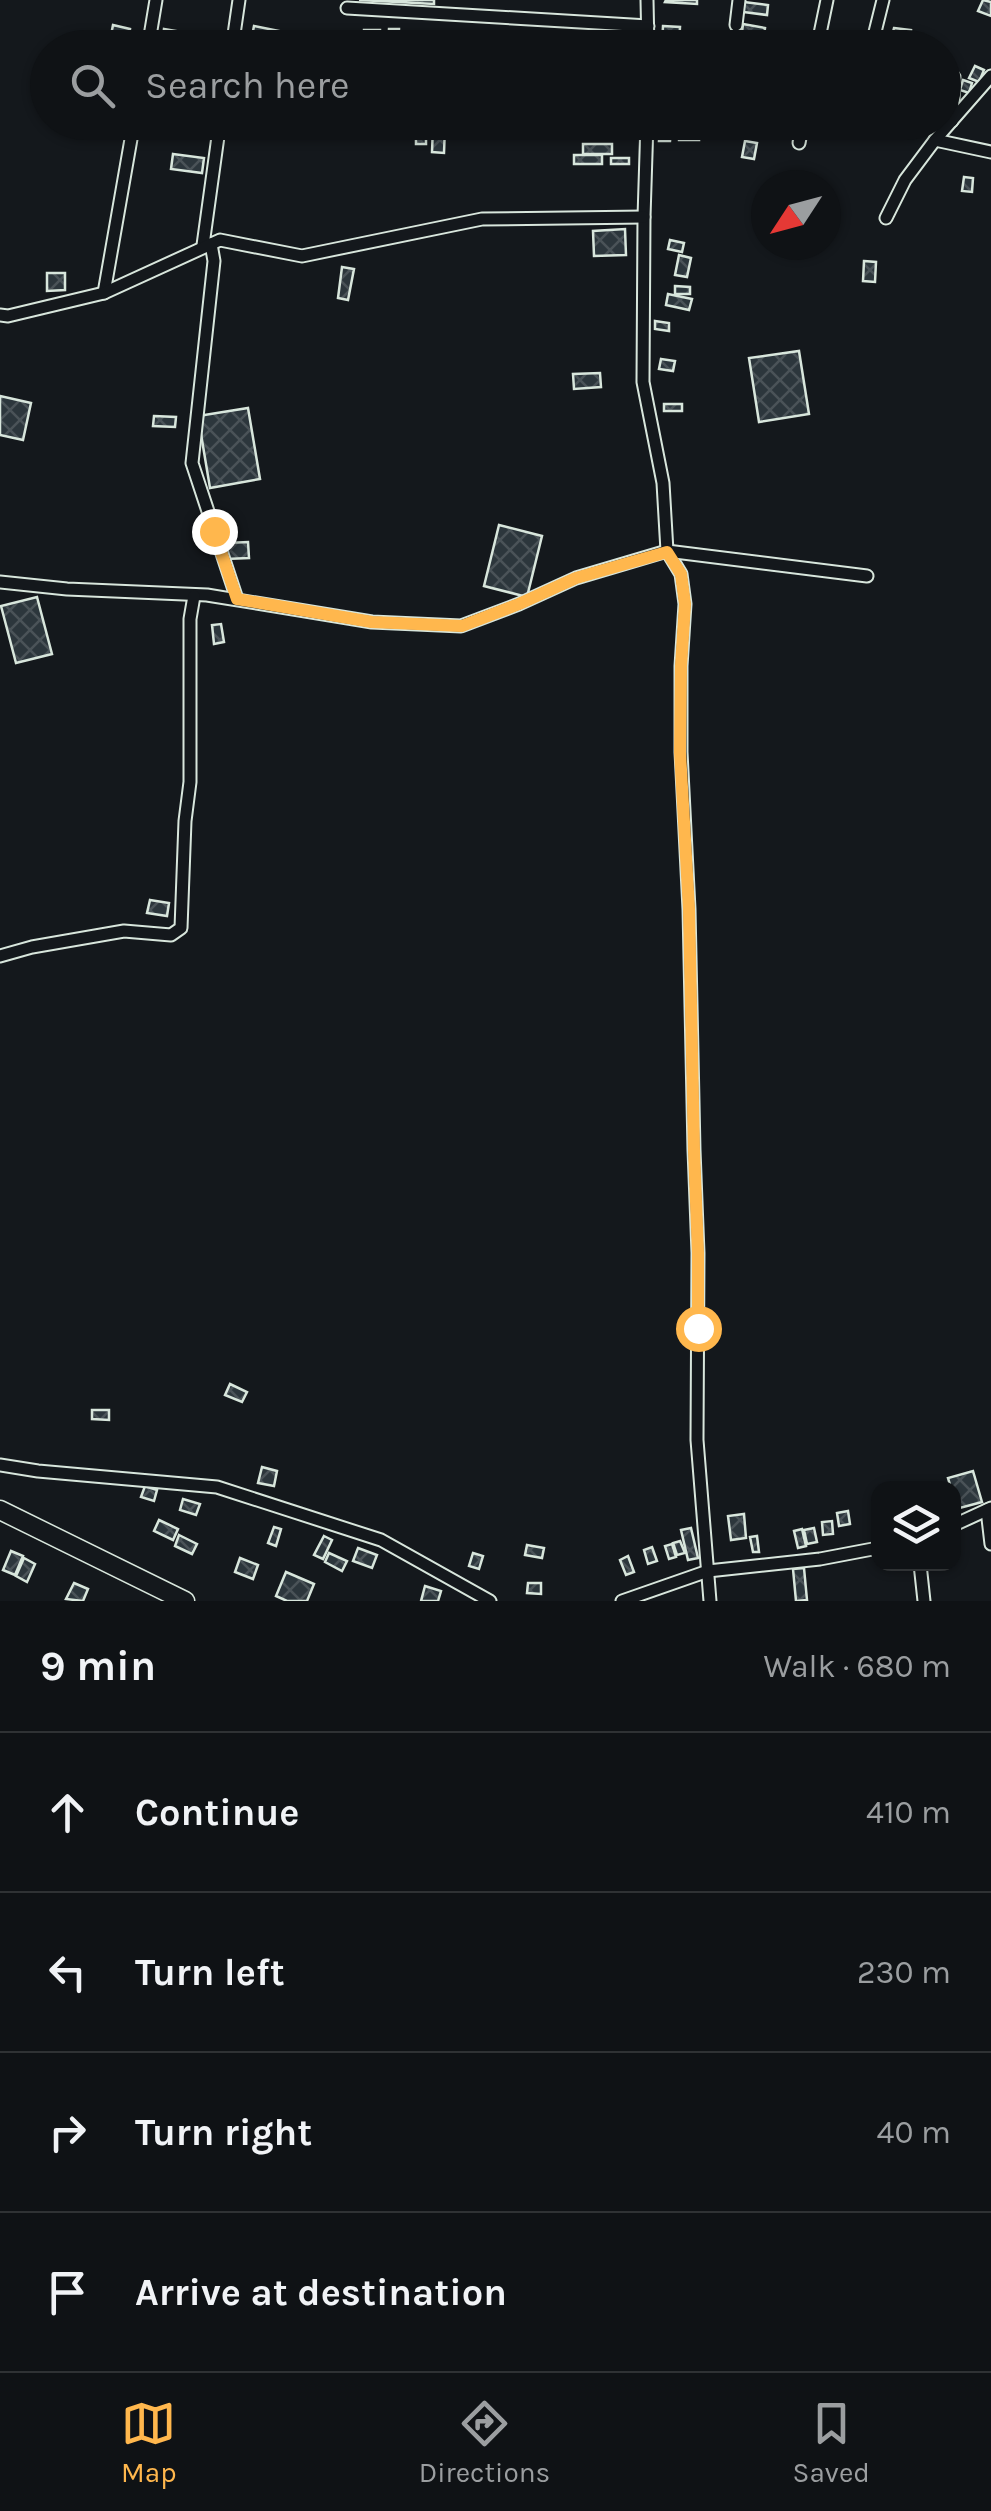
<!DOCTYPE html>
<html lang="en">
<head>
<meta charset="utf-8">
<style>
	:root { --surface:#0f1215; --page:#181b1e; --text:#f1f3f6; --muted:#9b9ea0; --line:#2f3234; --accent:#ffb74d }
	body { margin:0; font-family:Karla,sans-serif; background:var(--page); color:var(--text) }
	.controls { position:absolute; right:30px; bottom:30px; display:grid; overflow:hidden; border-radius:20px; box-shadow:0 2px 8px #0004 }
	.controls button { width:90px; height:90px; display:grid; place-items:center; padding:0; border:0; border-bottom:2px solid var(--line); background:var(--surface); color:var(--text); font:50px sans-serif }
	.compass { position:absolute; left:751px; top:170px; width:90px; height:90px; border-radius:50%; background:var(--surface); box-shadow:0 2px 8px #0004; rotate:234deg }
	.stop { position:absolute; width:30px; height:30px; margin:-22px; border:8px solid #ffb74d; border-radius:50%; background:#fff }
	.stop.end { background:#ffb74d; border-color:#fff; box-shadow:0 2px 10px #0008 }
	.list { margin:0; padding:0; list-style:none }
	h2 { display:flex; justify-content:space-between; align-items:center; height:130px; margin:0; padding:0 40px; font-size:42px }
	h2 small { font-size:32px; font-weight:400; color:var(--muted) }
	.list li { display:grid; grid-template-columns:65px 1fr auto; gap:30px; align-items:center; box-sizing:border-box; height:160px; padding:0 40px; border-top:2px solid var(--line) }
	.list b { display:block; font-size:38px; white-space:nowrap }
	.list em { font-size:32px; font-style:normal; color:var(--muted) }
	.icon { flex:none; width:55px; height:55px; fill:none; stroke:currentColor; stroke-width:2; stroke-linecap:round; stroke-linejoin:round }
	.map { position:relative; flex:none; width:991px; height:1601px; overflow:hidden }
	.search { position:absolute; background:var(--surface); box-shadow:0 2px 8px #0004; left:30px; right:30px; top:30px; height:110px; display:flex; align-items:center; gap:25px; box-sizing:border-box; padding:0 35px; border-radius:55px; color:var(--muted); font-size:38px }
	.sheet { height:770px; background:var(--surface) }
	nav { display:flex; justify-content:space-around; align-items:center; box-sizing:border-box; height:140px; border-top:2px solid var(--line); background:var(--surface); font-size:28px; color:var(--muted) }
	nav a { display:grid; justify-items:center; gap:5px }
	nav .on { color:var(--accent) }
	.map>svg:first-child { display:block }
	.building { fill:url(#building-cross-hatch); stroke:#d8e6dc; stroke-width:2.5 }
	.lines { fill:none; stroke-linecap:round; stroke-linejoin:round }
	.street-casing { stroke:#d8e6dc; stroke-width:15 }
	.primary-casing { stroke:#d8e6dc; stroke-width:21 }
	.street { stroke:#14181c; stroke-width:11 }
	.primary { stroke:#14181c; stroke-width:18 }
	.route { stroke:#ffb74d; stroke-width:12 }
</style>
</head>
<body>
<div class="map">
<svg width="991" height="1601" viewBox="0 0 991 1601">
	<defs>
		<pattern id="building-cross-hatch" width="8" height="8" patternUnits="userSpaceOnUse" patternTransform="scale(2.5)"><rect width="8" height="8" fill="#2c363c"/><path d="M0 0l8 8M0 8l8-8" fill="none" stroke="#4a5358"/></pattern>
	</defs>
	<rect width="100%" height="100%" fill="#14181c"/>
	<g class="building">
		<polygon points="359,0 434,0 434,4"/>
		<polygon points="666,0 697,0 697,4 665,2"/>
		<polygon points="983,0 991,2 991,16 978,11"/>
		<polygon points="744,2 768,5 767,15 743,12"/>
		<polygon points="743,24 765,28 764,36 742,32"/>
		<polygon points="113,25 130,29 128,42 122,41 121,48 109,45"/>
		<polygon points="254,26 279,31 277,45 251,41"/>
		<polygon points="663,26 680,27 679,44 662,44"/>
		<polygon points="894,28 911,30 910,39 892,36"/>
		<polygon points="164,29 182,32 181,41 163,39"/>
		<polygon points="389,29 399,29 398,48 388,48"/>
		<polygon points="364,30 380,30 380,48 363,48"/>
		<rect x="573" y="32" width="22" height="16"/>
		<polygon points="832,32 848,34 847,48 831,48"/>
		<rect x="404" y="34" width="9" height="14"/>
		<polygon points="497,36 510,37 509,48 496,48"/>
		<rect x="424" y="37" width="9" height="11"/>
		<polygon points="683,37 702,39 701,48 682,46"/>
		<rect x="457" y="38" width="13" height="10"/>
		<polygon points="707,39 722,41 722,47 707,46"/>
		<polygon points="975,66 984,70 979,82 969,78"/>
		<polygon points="963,80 972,83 969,93 960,90"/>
		<polygon points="147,122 170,122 169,131 147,129"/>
		<rect x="416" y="122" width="10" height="22"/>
		<polygon points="678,122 698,122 699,140 679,140"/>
		<polygon points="433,126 445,126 444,153 432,152"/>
		<polygon points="660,129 671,130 670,141 659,141"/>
		<polygon points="745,141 757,143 754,159 742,157"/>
		<rect x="583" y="144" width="29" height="10"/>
		<polygon points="173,154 204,158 202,173 171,169"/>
		<rect x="574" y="155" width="28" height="9"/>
		<rect x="611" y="158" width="18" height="6"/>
		<polygon points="964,177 973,178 972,192 962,191"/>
		<polygon points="625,229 626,255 594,256 593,231"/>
		<polygon points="670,240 684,243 682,252 668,249"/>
		<polygon points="679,255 691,258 687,277 675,275"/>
		<polygon points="864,261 876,262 875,282 863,281"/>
		<polygon points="342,267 354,269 348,300 338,298"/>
		<polygon points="47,273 65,273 65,290 47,291"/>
		<polygon points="675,286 690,287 690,294 675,294"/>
		<polygon points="668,294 692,299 689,310 666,305"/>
		<polygon points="655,321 669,323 669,331 655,329"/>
		<polygon points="799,351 809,414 759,422 749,358"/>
		<polygon points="661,359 675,361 673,371 659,369"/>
		<polygon points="600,373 601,387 574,389 573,374"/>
		<polygon points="0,396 31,403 23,440 0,435"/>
		<rect x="664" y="404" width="18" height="7"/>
		<polygon points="248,408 260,479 210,488 198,416"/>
		<polygon points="154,416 176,417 175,427 153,426"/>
		<polygon points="499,525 542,536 527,597 484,586"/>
		<polygon points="248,542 249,558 226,559 226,543"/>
		<polygon points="37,597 52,654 16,663 1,606"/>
		<polygon points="221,624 224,642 214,644 212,625"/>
		<polygon points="150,900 169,903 167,916 147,913"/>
		<polygon points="230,1384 247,1392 242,1402 225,1395"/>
		<polygon points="92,1410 109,1410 109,1420 92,1419"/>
		<polygon points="262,1467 277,1471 274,1486 258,1483"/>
		<polygon points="973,1471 982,1502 956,1509 954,1488 951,1488 948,1478"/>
		<polygon points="145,1486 157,1490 154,1501 141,1497"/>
		<polygon points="183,1499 200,1504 196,1515 180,1510"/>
		<polygon points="848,1511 850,1524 839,1526 837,1513"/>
		<polygon points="744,1514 746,1538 731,1540 728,1516"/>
		<polygon points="159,1520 178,1529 173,1540 154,1531"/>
		<polygon points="832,1521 833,1534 823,1535 822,1522"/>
		<polygon points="274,1527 281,1529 276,1546 268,1543"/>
		<polygon points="691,1528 698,1558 688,1560 681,1530"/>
		<polygon points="814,1528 817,1542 807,1544 804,1530"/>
		<polygon points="802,1529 806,1546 798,1548 794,1531"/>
		<polygon points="179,1535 197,1544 192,1554 175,1546"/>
		<polygon points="324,1536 332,1540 323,1559 314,1555"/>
		<polygon points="757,1536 759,1552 753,1552 750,1537"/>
		<polygon points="680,1541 685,1553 677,1555 673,1543"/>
		<polygon points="672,1544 676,1557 669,1559 665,1546"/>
		<polygon points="527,1545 544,1548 542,1558 525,1555"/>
		<polygon points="652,1547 657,1561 648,1564 644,1550"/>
		<polygon points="358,1548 377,1555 372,1568 353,1561"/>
		<polygon points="11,1551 23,1556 15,1575 3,1570"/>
		<polygon points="329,1553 347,1561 342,1571 325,1562"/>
		<polygon points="473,1553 483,1556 479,1569 469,1566"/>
		<polygon points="628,1556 634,1572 626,1575 620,1560"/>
		<polygon points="24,1558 35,1564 27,1582 16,1576"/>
		<polygon points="240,1558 258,1565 253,1579 235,1572"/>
		<polygon points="804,1568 807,1600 796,1601 793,1569"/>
		<polygon points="286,1572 314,1584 307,1601 287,1601 276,1596"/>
		<polygon points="74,1583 88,1589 83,1601 66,1599"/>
		<polygon points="528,1583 541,1583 541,1594 527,1593"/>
		<polygon points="425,1586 441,1591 438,1601 421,1601"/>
	</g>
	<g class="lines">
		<g class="street-casing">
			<g id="street">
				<polyline points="647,0 648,48"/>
				<polyline points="347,8 648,26"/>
				<polyline points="736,25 739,0"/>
				<polyline points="148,48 156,0"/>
				<polyline points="232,48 239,0"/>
				<polyline points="817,48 827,0"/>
				<polyline points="871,48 883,0"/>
				<polyline points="944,71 949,71 954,77 952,121"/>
				<polyline points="647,122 644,217 643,382 663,483 667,551 681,574 685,604 681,666 681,752 689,909 694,1150 698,1253 697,1440 710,1601"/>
				<polyline points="935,140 991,152"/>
				<polyline points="799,143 803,122"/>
				<polyline points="886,218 905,180 935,140 991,76"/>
				<polyline points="211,244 214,261 192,463 237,599"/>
				<polyline points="203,245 220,122"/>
				<polyline points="104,293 134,122"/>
				<polyline points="0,315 8,316 104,293 220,240 302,256 482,219 644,217"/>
				<polyline points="0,582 67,589 207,595 372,622 461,626 519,604 576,578 667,551 867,576"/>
				<polyline points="0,956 32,947 124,931 171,935 181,928 185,821 190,782 190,619 194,596"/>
				<polyline points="0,1465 38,1471 217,1487 381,1540 490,1601"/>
				<polyline points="987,1510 991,1544"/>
				<polyline points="954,1525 991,1508"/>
				<polyline points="920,1564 924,1601"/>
				<polyline points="622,1601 708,1571 820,1559 878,1548"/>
			</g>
		</g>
		<g class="primary-casing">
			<polyline id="primary" points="0,1510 185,1601"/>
		</g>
		<use href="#street" class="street"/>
		<use href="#primary" class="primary"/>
	</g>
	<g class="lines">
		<polyline class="route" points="214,531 237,599 372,622 462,626 519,604 576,578 667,552 681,574 685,604 681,666 680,752 689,909 694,1150 698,1253 698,1328"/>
	</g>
</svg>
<div class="controls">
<button><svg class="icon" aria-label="layers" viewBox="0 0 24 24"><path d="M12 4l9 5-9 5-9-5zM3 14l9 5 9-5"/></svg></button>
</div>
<svg class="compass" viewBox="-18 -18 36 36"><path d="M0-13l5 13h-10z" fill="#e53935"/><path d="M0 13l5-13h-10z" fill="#9b9ea0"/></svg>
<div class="stop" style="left:698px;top:1328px"></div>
<div class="stop end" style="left:214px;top:531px"></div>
<div class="search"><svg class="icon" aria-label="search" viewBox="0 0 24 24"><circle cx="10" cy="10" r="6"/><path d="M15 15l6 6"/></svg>Search here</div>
</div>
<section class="sheet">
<h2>9 min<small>Walk · 680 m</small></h2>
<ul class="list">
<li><svg class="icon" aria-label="ahead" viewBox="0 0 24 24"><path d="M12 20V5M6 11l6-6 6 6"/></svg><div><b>Continue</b></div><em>410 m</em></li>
<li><svg class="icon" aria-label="left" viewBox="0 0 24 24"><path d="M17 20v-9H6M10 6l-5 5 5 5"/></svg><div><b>Turn left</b></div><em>230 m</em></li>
<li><svg class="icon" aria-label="right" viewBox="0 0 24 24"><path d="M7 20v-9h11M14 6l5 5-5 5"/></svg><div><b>Turn right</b></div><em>40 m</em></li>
<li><svg class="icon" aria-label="arrive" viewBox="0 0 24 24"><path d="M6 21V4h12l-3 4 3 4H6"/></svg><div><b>Arrive at destination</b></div></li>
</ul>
</section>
<nav>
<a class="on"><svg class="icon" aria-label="map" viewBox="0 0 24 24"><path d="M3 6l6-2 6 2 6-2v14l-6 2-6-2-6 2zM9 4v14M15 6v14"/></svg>Map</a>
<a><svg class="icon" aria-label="directions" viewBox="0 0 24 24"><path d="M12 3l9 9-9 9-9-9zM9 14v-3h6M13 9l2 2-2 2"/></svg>Directions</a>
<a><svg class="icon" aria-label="saved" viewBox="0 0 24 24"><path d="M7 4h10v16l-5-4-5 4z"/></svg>Saved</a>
</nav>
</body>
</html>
